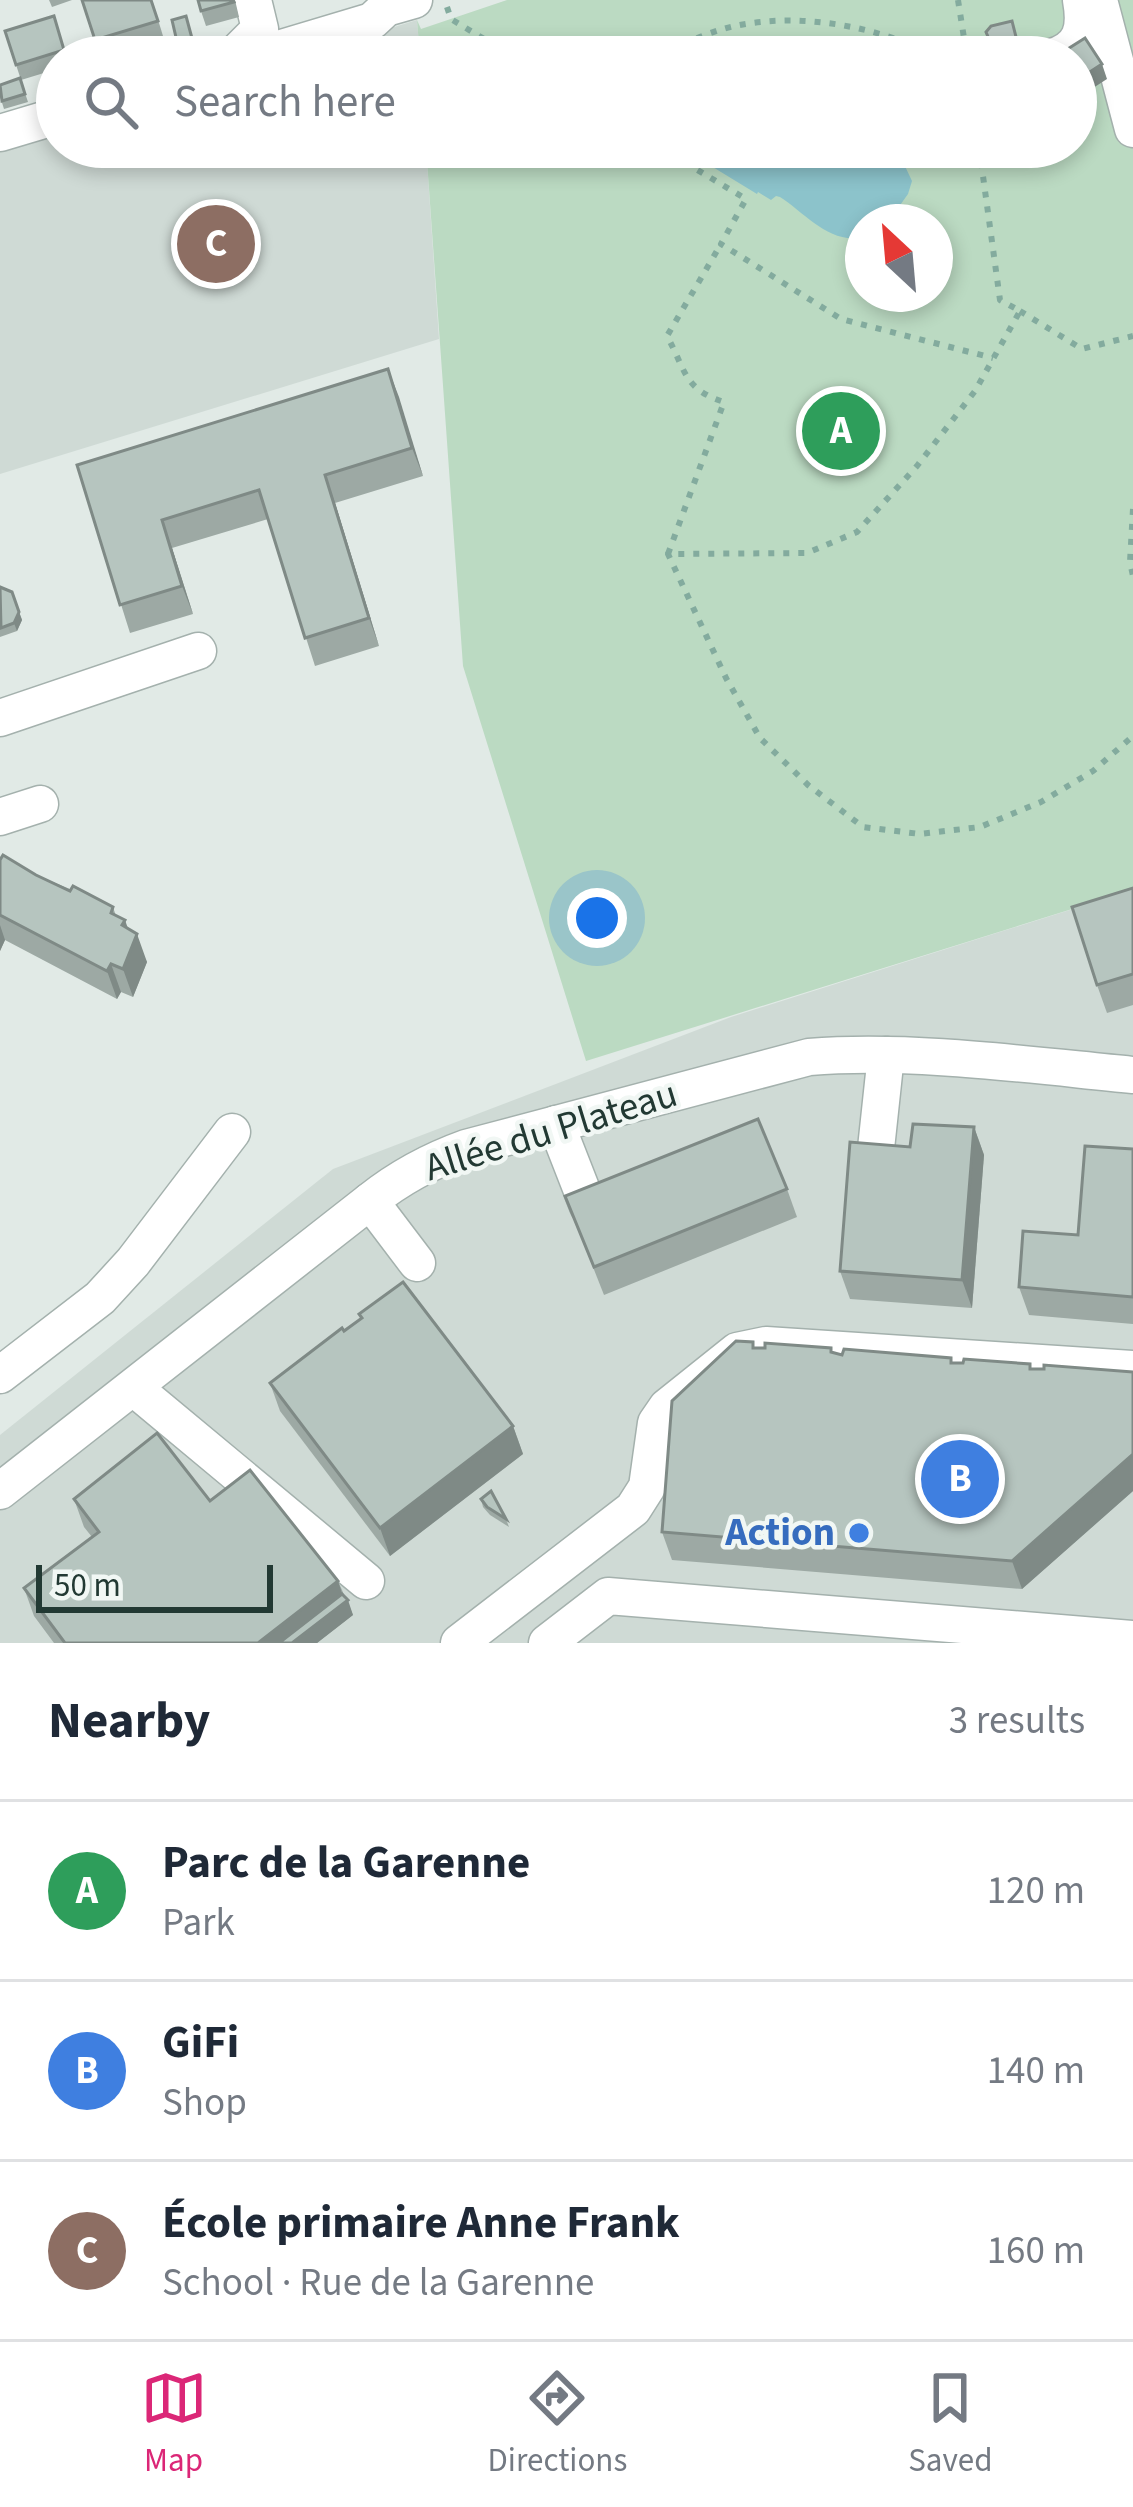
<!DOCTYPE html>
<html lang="en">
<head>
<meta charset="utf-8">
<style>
	:root { --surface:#fff; --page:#f2f2f3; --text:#1f2937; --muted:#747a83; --line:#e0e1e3; --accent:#db2777 }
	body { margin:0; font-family:"Source Sans 3",sans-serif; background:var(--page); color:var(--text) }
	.compass { position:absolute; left:845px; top:204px; width:108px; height:108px; border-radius:50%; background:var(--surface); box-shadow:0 6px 18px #0003; rotate:334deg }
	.scale { position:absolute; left:36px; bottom:30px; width:237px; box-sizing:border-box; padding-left:12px; border:6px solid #223933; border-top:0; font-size:33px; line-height:42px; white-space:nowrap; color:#223933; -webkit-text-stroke:9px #f1f7f4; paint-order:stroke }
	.you { position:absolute; left:597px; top:918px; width:42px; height:42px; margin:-30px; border:9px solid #fff; border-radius:50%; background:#1a73e8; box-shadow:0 0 0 18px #1a73e833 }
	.badge { display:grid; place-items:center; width:78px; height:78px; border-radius:50%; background:var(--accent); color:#fff; font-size:39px; font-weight:700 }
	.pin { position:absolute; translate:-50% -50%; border:6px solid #fff; box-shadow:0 3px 12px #0006 }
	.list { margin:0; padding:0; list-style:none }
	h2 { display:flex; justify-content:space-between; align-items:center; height:156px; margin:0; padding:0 48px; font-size:51px }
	h2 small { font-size:39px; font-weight:400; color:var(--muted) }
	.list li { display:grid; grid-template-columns:78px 1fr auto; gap:36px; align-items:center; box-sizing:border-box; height:180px; padding:0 48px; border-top:3px solid var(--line) }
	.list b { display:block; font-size:45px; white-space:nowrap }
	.list p { margin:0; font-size:39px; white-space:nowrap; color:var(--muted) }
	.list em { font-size:39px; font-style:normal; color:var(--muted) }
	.icon { flex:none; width:66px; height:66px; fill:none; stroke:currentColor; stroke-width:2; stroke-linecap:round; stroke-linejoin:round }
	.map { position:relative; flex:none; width:1133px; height:1643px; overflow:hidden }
	.search { position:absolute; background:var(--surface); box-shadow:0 6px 18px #0003; left:36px; right:36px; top:36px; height:132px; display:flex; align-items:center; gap:30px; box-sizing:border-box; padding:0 42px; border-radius:66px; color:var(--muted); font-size:45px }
	.sheet { height:696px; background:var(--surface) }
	nav { display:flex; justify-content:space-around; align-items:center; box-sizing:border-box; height:168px; border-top:3px solid var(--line); background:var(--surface); font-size:33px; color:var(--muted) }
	nav a { display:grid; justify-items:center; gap:6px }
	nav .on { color:var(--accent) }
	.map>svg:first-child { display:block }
	.built { fill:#cfdad5 }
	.green { fill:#bbdac2; fill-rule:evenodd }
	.water { fill:#8cc3cb }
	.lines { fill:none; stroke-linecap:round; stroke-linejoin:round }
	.minor-casing { stroke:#a4b1ad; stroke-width:39 }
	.path { stroke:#83ab9e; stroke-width:6; stroke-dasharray:6 9; stroke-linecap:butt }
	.minor { stroke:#fff; stroke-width:36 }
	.wall { fill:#9da9a4 }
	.shaded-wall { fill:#7f8a86 }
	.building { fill:#b6c5bf; stroke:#7f8a86; stroke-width:3 }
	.shop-dot { fill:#3f7fe0; stroke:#f1f7f4; stroke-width:4.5 }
	.labels { text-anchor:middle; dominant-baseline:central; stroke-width:9; stroke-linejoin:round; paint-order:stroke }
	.street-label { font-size:39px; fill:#223933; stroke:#f1f7f4 }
	.shop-label { font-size:39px; font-weight:bold; fill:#366cbe; stroke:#f1f7f4; text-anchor:end }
</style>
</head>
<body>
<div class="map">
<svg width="1133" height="1643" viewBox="0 0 1133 1643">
	<rect width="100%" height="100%" fill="#e1eae6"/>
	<g class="built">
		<polygon points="417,20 420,57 297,57"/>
		<polygon points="57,131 57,147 426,147 439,339 0,474 0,149"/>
		<polygon points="1133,890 1133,1643 0,1643 0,1435 333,1169 731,1017"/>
	</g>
	<path class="green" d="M507,0H1133V890L586,1061L463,666L426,147H1076V57H420L417,20L421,29ZM863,222H935V294H863Z"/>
	<path class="water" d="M680,147H896L912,181L908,194L888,222H863V237C830,245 805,213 780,197L776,196L771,200L758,192L757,194Z"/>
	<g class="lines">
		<g class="minor-casing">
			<g id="minor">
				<polyline points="1099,0 1133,129"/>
				<polyline points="232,57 260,29 253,0"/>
				<polyline points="252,57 372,21 386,8 414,0"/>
				<path d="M1052,57C1082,48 1086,28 1081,0"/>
				<polyline points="0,133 57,116"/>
				<polyline points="0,718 198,651"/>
				<polyline points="0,817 40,804"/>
				<polyline points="556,1124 588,1206"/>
				<polyline points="874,1167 886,1055"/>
				<polyline points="370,1201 417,1263"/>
				<polyline points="0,1375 100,1298 133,1262 232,1132"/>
				<polyline points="134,1388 366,1581"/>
				<path d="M0,1491L370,1201C400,1177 430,1161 466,1148L809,1057C912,1049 1029,1065 1133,1075"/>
				<polyline points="459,1643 633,1509 647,1487 656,1423 667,1407 737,1351 766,1345 1133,1369"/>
				<polyline points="547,1643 608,1596 1133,1639"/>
			</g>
		</g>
		<g class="path">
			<polyline points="958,0 967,57"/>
			<polyline points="447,7 451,19 514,57"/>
			<path d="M656,57C681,45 707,32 735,26C800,12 879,26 937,57"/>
			<polyline points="659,147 746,199 721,244 841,319 993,358"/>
			<polyline points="979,147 1000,300 1020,311 975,391 917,466 857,532 807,553 668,554 726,678 760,738 808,785 863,827 920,834 980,827 1041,802 1093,771 1133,736"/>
			<polyline points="1020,311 1082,349 1133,336"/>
			<polyline points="1133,509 1130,562 1133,576"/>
			<path d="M668,554L724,402C683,389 686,370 667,336L721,244"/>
		</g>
		<use href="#minor" class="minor"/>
	</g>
	<g class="wall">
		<polygon points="49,0 72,0 52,7"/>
		<polygon points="82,0 152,0 163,36 100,55"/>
		<polygon points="235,0 239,17 206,26 201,11"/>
		<polygon points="54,16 67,57 57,57 57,69 21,80 5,31"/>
		<polygon points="186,16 196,49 181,53 178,46"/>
		<polygon points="1012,21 1019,44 998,50 992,47 986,32"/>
		<polygon points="20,78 28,102 4,109 0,96"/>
		<polygon points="388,369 423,476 335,503 379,646 315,666 268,519 172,548 193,614 130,633 77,465"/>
		<polygon points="0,587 12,592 22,620 17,631 0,637"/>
		<polygon points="0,860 113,907 116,916 128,928 147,962 133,997 121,992 117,999 5,940 0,951"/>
		<polygon points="1133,888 1133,1005 1107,1013 1097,985"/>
		<polygon points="974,1127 984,1155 972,1308 850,1299 840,1271 910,1147"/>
		<polygon points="1133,1149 1133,1324 1029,1315 1019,1287 1078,1235"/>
		<polygon points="787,1189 797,1217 604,1295 565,1196"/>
		<polygon points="344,1331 513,1426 523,1454 390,1556 280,1411 270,1383"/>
		<polygon points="755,1348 1032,1369 1133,1372 1133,1491 1022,1589 672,1560 662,1532"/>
		<polygon points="74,1499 210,1501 338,1581 353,1615 317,1643 54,1643 34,1616 24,1588 92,1537 84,1527"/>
		<polygon points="481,1499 506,1519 509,1527 490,1515 483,1507"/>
	</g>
	<g class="shaded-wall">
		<polygon points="1102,64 1107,79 1076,99 1076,81"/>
		<polygon points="388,369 399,397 423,476 412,448"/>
		<polygon points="325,475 335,503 379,646 369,618"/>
		<polygon points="162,520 172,548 193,614 182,586"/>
		<polygon points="19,612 22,620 17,631 14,623"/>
		<polygon points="125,920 133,943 137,934 147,962 133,997 123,969 122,925"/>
		<polygon points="0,925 5,940 0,951"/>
		<polygon points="111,964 121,992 117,999 107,971"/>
		<polygon points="974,1127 984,1155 972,1308 962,1280"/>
		<polygon points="513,1426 523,1454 390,1556 380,1528"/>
		<polygon points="1133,1454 1133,1491 1022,1589 1012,1561"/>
		<polygon points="338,1581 345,1602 348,1600 353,1615 317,1643 258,1643"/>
	</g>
	<g class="building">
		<polygon points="82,0 151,0 158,21 95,40"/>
		<polygon points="198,0 233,0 234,2 201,11"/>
		<polygon points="54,16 64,50 16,65 5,31"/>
		<polygon points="186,16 193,42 178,46 172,20"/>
		<polygon points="1012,21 1016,37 996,42 989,39 986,32 991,26"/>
		<polygon points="1085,38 1102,64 1076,81 1076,57 1055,57"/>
		<polygon points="20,78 25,94 2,101 0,85"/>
		<polygon points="388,369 412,448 325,475 369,618 305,638 259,490 162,520 182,586 120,605 77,465"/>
		<polygon points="0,587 12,592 19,612 14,623 1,628"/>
		<polygon points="3,855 36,875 70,891 73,886 113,907 111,913 125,920 122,925 137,934 123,969 111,964 107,971 0,915 0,860"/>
		<polygon points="1133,888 1133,974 1097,985 1072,907"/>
		<polygon points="758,1119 787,1189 594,1267 565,1196"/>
		<polygon points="913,1124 974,1127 962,1280 840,1271 850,1142 910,1147"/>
		<polygon points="1085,1146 1133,1149 1133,1297 1019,1287 1023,1231 1078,1235"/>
		<polygon points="403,1282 513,1426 380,1528 270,1383 342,1328 344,1331 362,1318 359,1314"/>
		<polygon points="736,1341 753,1342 753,1348 765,1348 765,1343 831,1348 831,1352 842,1355 844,1349 951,1358 951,1363 963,1363 964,1359 1030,1364 1030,1369 1044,1369 1044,1365 1133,1372 1133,1454 1012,1561 662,1532 672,1401"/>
		<polygon points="157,1433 210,1501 250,1470 338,1581 258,1643 65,1643 24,1588 99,1532 74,1499"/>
		<polygon points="491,1491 506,1519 487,1507 481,1499"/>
		<polygon points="342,1594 348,1600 292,1643 279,1643"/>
	</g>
	<circle class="shop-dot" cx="859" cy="1533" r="12"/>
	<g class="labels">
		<g class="street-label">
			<text transform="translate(551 1131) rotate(-17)">Allée du Plateau</text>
		</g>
		<g class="shop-label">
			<text x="835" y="1533">Action</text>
		</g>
	</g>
</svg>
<svg class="compass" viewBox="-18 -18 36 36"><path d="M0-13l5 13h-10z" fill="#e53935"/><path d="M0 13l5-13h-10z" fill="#747a83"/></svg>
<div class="scale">50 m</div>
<div class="you"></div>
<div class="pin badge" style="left:841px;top:431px;background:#2e9e5b">A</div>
<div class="pin badge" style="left:960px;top:1479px;background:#3f7fe0">B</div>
<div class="pin badge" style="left:216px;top:244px;background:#8d6e63">C</div>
<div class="search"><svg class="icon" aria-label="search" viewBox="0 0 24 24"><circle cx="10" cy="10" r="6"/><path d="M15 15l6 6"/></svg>Search here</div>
</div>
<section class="sheet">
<h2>Nearby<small>3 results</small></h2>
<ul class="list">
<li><span class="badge" style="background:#2e9e5b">A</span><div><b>Parc de la Garenne</b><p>Park</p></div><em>120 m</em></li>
<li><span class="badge" style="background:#3f7fe0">B</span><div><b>GiFi</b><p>Shop</p></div><em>140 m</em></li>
<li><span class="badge" style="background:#8d6e63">C</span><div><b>École primaire Anne Frank</b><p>School · Rue de la Garenne</p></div><em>160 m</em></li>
</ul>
</section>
<nav>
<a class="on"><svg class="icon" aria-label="map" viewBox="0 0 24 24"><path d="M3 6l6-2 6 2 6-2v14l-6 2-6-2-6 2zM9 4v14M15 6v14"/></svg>Map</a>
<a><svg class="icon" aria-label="directions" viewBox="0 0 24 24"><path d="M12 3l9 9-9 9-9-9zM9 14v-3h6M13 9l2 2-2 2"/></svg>Directions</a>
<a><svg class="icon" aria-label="saved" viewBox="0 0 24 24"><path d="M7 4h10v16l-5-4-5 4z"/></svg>Saved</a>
</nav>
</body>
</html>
